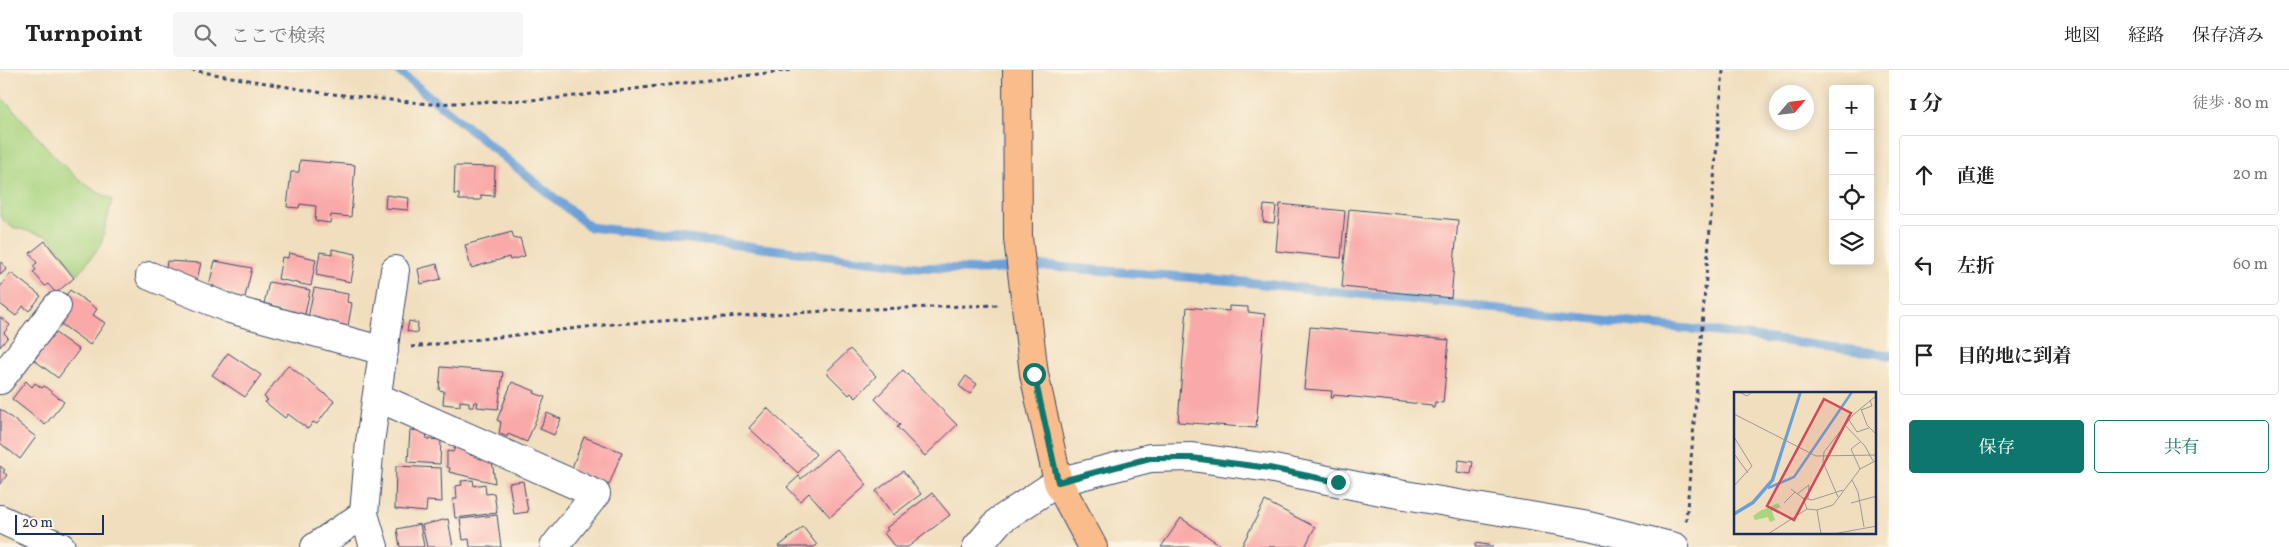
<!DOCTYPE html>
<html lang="ja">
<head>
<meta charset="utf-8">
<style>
	:root { --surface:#fff; --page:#f6f6f6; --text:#222; --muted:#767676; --line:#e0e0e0; --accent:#0f766e }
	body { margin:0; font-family:Vollkorn,"Noto Serif JP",serif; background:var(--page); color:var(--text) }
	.controls { position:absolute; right:15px; top:15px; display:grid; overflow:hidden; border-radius:5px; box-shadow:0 2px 12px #0003 }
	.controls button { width:45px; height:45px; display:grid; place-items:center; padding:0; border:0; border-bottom:1px solid var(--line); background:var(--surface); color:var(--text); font:25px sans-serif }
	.compass { position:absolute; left:1769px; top:15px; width:45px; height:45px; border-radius:50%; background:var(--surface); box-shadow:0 2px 12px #0003; rotate:62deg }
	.scale { position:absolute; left:15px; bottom:12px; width:89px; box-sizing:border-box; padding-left:5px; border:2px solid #1b2f5e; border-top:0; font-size:14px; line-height:18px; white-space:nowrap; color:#1b2f5e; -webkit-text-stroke:4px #fcf5e5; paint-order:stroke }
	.stop { position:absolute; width:15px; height:15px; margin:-11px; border:4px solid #0f766e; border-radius:50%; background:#fff }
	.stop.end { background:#0f766e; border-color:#fff; box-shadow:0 1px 5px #0008 }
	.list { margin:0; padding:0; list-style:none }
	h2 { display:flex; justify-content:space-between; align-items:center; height:65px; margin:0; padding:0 20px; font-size:21px }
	h2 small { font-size:16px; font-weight:400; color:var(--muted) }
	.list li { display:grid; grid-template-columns:32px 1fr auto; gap:15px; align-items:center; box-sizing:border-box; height:80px; margin:0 10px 10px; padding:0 10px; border:1px solid var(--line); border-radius:5px }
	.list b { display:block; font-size:19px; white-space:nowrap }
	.list em { font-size:16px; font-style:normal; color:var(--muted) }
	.actions { display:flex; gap:10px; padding:15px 20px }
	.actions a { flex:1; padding:11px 0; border:1px solid var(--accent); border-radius:5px; text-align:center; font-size:18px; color:var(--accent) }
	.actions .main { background:var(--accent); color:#fff }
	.icon { flex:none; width:28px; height:28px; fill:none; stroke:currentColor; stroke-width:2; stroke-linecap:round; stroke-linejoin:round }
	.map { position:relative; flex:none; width:1889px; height:477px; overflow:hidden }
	header { display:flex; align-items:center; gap:30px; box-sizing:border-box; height:70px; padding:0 25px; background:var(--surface); border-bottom:1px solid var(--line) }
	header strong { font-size:24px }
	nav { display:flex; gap:28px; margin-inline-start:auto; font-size:18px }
	.search { width:350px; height:45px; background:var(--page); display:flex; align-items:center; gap:12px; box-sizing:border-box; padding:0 18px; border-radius:5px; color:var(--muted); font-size:19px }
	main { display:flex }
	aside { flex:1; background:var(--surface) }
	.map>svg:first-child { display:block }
	.green { fill:#a9d480; stroke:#62826f }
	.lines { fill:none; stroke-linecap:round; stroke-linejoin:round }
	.stream { stroke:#6aa0d7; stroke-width:9 }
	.building { fill:#f9a9a8 }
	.minor-casing { stroke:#3b496c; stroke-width:30 }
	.major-casing { stroke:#3b496c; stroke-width:30 }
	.path { stroke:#3b496c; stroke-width:3; stroke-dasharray:4 4; stroke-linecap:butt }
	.minor { stroke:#fff; stroke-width:28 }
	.major { stroke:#f9bc8a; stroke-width:28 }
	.route { stroke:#0f766e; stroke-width:6 }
	.inset-river { fill:none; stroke:#6aa0d7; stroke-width:2.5 }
	.inset-road { fill:none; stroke:#9b9898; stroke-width:1 }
	.view { fill:#d1495b; fill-opacity:0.15; stroke:#d1495b; stroke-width:2.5 }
	.inset-edge { fill:none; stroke:#1b2f5e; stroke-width:2.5 }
</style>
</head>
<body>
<header>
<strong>Turnpoint</strong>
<div class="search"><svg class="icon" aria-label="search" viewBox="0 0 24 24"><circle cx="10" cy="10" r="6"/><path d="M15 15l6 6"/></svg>ここで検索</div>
<nav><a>地図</a><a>経路</a><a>保存済み</a></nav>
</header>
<main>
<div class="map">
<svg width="1889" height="477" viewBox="0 0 1889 477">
	<rect width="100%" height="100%" fill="#fcf5e5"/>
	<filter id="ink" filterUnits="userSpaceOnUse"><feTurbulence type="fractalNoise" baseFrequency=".02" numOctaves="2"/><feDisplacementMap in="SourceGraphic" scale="10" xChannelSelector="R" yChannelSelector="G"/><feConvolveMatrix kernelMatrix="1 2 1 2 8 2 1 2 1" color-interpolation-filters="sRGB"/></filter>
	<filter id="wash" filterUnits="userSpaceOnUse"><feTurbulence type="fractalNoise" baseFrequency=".0096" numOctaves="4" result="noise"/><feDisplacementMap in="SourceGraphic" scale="20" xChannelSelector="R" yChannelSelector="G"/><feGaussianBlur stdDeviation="1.12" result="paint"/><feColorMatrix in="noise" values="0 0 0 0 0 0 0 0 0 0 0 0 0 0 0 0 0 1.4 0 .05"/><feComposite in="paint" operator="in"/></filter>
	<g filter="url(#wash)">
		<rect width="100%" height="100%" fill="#f1debe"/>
		<path class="green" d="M0,26C35,59 66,111 112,129L101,175L78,204L48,166L12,157L0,147Z"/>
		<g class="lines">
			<polyline class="stream" points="397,0 590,157 917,197 984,200 1044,196 1235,211 1717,262 1889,285"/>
		</g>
		<g id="blocks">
			<g class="building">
				<polygon points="300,90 355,95 351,147 331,145 330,153 315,151 316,136 300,134 299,138 287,137 291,102 299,102"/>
				<polygon points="455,96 495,97 494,126 481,125 481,130 459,130 459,124 454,124"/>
				<polygon points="386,125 409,128 408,140 385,138"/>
				<polygon points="1280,134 1345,141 1341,188 1276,181"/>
				<polygon points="1264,135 1276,136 1274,153 1263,152"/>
				<polygon points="1349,139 1458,150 1451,228 1342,217"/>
				<polygon points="512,162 514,169 520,168 525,186 510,190 509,187 471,198 465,175"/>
				<polygon points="45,171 74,208 56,223 48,214 45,216 33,202 36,200 33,196 37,193 30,183"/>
				<polygon points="332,179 356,184 351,212 316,205 320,182 332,184"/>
				<polygon points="289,183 316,189 311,216 278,209 282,187 288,188"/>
				<polygon points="0,191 7,199 0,205"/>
				<polygon points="167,191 201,193 196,214 166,198"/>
				<polygon points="215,191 252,198 244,231 229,228 230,223 214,220 214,216 209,215"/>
				<polygon points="437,194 441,209 421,214 418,199"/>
				<polygon points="11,203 41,226 29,241 23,236 16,246 0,234 0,217"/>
				<polygon points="269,212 310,220 304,249 263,238"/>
				<polygon points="314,218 348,224 347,232 352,233 348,256 308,248"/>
				<polygon points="70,220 97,239 93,245 105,253 90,275 61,254 69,243 59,235"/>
				<polygon points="1229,236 1248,237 1248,242 1265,244 1256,358 1178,352 1187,237 1229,241"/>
				<polygon points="0,247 10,255 4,263 8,267 0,277"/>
				<polygon points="409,251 418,253 417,263 407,261"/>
				<polygon points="1310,257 1449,270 1443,333 1435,332 1434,338 1432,338 1432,335 1334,325 1333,328 1331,328 1332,321 1304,319"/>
				<polygon points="54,262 79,280 58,308 34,290"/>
				<polygon points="850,279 876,306 856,328 851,323 849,325 826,302"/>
				<polygon points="228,283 261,305 245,327 212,305"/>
				<polygon points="288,295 334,331 317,354 313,352 308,359 288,344 285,348 265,332 268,330 264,327"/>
				<polygon points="441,297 503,302 498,339 477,337 478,332 474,332 473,337 469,337 469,332 460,331 460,336 443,334 444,321 439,320"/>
				<polygon points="903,300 957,355 925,386 897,357 900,355 875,329"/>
				<polygon points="966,306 977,314 970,324 959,316"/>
				<polygon points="26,311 32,317 35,313 42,318 44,316 64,332 45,355 12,329"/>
				<polygon points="512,312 535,321 534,323 545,327 527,372 508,364 507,367 499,363 501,352 497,350"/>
				<polygon points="767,338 816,384 798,403 749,358"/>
				<polygon points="0,339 36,367 20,389 0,373"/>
				<polygon points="547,343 561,349 554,365 540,359"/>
				<polygon points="410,360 426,361 427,369 441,370 440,394 408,392"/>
				<polygon points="584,367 622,382 609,415 571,400"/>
				<polygon points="455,377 467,380 471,382 470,385 492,390 495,413 449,402 450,398 447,397 447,381 453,382"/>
				<polygon points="836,379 867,415 830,447 809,423 800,431 787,417 799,406 801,409"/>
				<polygon points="1459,390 1473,392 1471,404 1457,402"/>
				<polygon points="0,396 5,400 3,402 7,405 0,414"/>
				<polygon points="396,396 441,398 442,432 427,431 426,442 395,439"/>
				<polygon points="903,401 921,424 893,445 876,421"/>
				<polygon points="473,410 474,416 485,414 486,424 494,423 497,443 455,448 453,429 457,429 456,416 462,415 461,411"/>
				<polygon points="523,411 528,442 514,444 509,413"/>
				<polygon points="932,423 950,445 908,477 895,477 884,463 888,460 886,458"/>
				<polygon points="1265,431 1315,457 1305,477 1241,477"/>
				<polygon points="497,445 501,477 470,477 469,469 463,470 460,449"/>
				<polygon points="1181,448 1223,477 1161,477"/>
				<polygon points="448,449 453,477 427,477 422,455"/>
				<polygon points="420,454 424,477 400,477 397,459"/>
				<polygon points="803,457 817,475 814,477 778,477"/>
				<polygon points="1476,473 1493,476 1493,477 1475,477"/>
			</g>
		</g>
	</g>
	<g filter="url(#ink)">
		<use href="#blocks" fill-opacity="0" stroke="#3b496c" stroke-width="1"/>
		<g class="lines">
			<g class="minor-casing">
				<g id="minor">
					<polyline points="150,206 230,239 384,281"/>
					<polyline points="0,310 57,236"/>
					<polyline points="377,327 596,424 554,477"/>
					<polyline points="0,449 61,477"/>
					<polyline points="315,477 364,444"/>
					<polyline points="374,477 364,444 370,372 395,200"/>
					<polyline points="977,477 999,451 1058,412 1150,388 1192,387 1269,398 1381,421 1589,456 1675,477"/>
				</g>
			</g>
			<g class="major-casing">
				<polyline id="major" points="1017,0 1018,168 1034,304 1058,412 1093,477"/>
			</g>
			<g class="path">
				<polyline points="191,0 323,23 430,34 550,29 792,0"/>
				<polyline points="411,277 613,254 840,240 998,235"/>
				<polyline points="1686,451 1723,0"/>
			</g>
			<use href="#minor" class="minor"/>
			<use href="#major" class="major"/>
		</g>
	</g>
	<g class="lines" filter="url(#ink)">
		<polyline class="route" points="1034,304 1058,412 1150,388 1192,388 1269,398 1338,412"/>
	</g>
	<g transform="translate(1734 322)">
		<rect width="142" height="142" fill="#f1debe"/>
		<path d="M44,111L47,115L38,119L41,128L36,130L34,125L21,128L19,124L26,119Z" fill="#a9d480"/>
		<path d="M65,0H68L40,89L20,112L0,124V120L18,109L37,87Z" fill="#6aa0d7"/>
		<path class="inset-river" d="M34,96L60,85L118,0"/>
		<path class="inset-road" d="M5,0L13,4L18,0M127,17L133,33L143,43M127,18L138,14L136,8M0,22L82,64L143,63M115,28L123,40L135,36M111,33L131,54L139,69M0,45L18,74L0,94M126,50L117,57L126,77M1,63L14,81M118,88L124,100L130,135M57,97L69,106L78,108L109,98M63,102L75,93L74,107M104,105L89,70L90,60L119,23L143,3M69,106L73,117L83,118M50,111L61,100M117,111L143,104M34,142L73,117M87,142L83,118L99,113L126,77L143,68M99,142L143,134"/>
		<path class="view" d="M90,7L117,21L60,128L33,114Z"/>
		<rect width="142" height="142" class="inset-edge"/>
	</g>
</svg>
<div class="controls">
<button>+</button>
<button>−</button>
<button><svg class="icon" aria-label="locate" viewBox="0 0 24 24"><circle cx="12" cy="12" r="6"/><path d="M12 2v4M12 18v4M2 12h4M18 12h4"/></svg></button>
<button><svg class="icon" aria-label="layers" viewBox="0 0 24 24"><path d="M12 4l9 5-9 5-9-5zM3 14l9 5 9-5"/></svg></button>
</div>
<svg class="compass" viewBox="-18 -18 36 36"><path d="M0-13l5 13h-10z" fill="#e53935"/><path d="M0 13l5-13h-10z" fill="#767676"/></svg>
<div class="scale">20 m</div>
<div class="stop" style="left:1034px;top:304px"></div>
<div class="stop end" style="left:1338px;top:412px"></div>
</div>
<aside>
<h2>1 分<small>徒歩 · 80 m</small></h2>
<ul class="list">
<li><svg class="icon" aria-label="ahead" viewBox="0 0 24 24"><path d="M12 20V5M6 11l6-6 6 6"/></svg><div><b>直進</b></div><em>20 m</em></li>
<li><svg class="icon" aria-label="left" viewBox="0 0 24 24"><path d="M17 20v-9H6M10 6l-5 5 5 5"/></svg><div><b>左折</b></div><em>60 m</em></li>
<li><svg class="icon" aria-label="arrive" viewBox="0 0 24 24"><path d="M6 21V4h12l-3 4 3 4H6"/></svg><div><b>目的地に到着</b></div></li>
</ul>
<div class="actions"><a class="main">保存</a><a>共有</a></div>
</aside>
</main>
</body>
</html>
